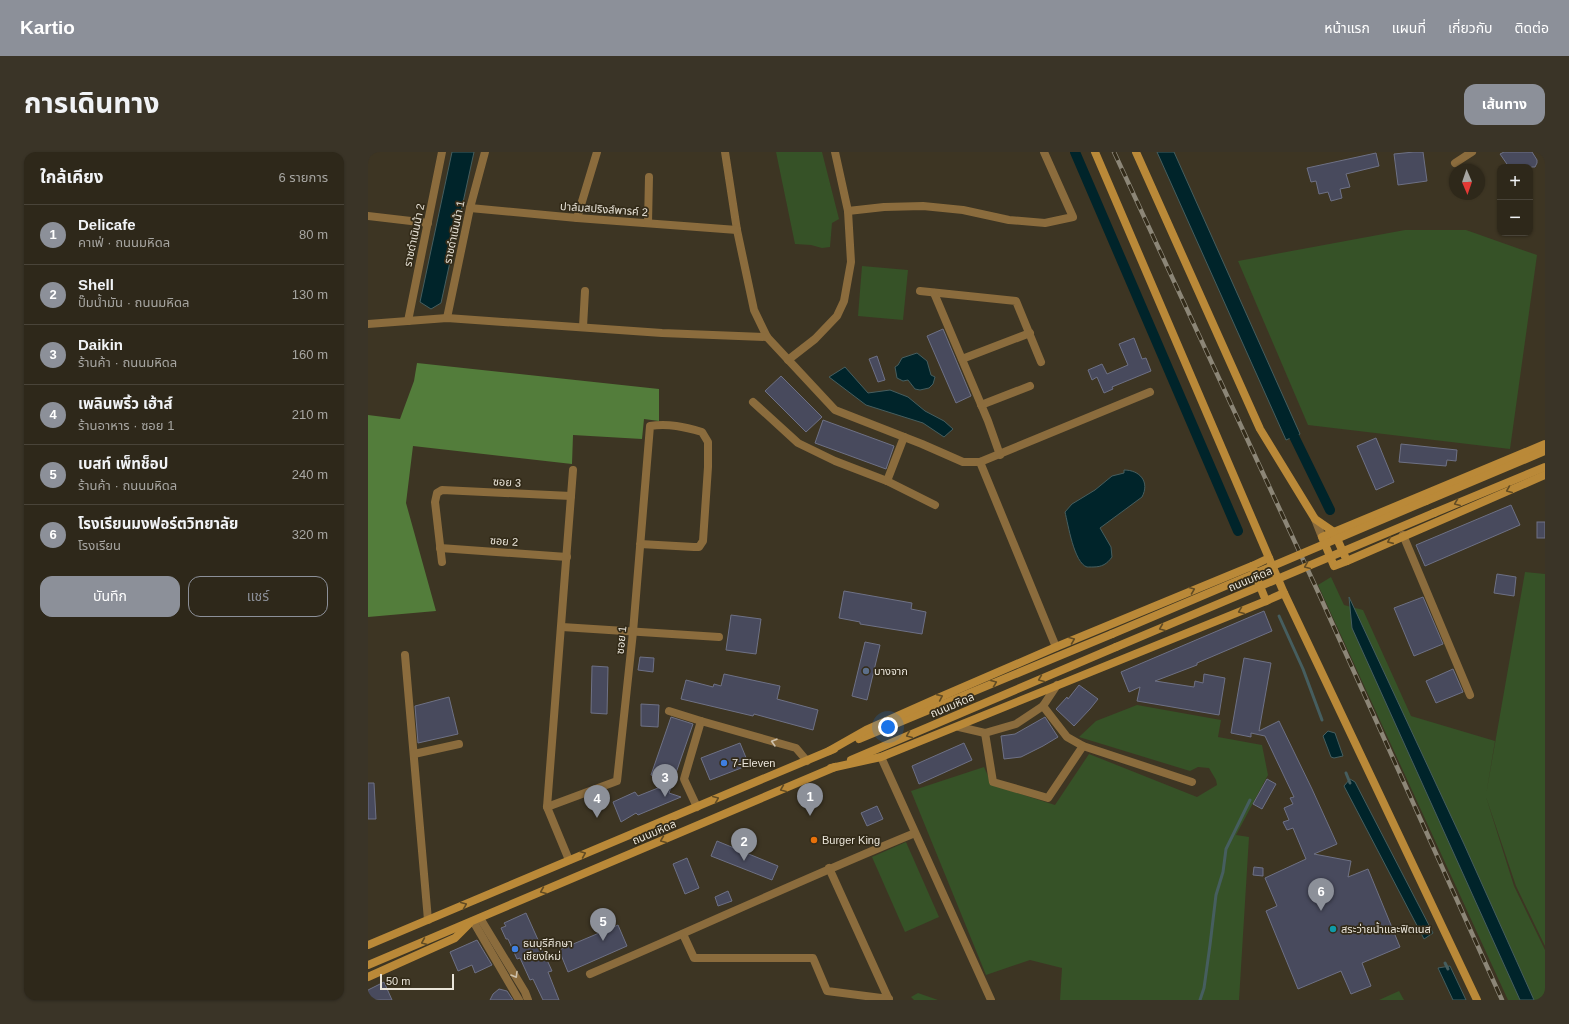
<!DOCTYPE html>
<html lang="th">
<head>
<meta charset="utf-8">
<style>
	:root { --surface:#2e281a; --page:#3a3427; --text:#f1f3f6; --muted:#a7a6a2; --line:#494439; --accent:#8c9099 }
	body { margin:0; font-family:Helvetica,"Noto Sans Thai",sans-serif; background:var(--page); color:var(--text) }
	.controls { position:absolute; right:12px; top:12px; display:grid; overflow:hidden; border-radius:8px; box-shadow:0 1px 3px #0004 }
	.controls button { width:36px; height:36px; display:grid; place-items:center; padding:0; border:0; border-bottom:1px solid var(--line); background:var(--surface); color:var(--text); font:20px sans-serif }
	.compass { position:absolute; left:1081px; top:12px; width:36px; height:36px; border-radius:50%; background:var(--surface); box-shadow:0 1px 3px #0004; rotate:178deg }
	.scale { position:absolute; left:12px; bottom:10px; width:74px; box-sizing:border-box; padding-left:4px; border:2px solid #eae5da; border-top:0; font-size:11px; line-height:14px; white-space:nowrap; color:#eae5da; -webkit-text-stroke:3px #332b19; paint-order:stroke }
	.you { position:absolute; left:520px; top:575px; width:14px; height:14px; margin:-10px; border:3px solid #fff; border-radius:50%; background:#1a73e8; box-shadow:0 0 0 6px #1a73e833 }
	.badge { display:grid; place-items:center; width:26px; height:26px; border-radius:50%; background:var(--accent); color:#fff; font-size:13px; font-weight:700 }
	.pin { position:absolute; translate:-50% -33px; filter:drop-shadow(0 1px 2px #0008) }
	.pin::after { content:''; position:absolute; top:21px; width:14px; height:12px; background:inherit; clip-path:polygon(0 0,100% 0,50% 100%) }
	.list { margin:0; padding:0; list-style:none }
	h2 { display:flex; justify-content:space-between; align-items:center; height:52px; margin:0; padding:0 16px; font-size:17px }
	h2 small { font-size:13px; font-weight:400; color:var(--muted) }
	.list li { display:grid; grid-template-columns:26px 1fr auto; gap:12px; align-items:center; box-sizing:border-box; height:60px; padding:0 16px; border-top:1px solid var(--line) }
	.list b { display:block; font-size:15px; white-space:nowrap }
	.list p { margin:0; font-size:13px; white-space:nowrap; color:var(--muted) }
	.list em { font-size:13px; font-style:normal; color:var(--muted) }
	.actions { display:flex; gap:8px; padding:12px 16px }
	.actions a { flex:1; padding:9px 0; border:1px solid var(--accent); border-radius:12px; text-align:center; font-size:14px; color:var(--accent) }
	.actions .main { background:var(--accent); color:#fff }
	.map { position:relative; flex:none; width:1177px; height:848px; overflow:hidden; border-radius:12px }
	header { display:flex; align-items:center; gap:24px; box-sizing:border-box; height:56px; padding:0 20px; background:var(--accent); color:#fff }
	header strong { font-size:19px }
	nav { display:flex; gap:22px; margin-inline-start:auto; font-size:14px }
	.intro { display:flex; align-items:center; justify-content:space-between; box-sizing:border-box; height:96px; padding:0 24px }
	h1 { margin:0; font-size:28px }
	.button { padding:10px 18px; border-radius:12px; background:var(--accent); color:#fff; font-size:14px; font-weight:700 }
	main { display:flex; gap:24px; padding:0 24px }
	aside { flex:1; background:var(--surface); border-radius:12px; box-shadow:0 1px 3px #0004 }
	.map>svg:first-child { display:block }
	.green { fill:#365227 }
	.forest { fill:#537d3b }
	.water { fill:#00242a; stroke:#465e5f }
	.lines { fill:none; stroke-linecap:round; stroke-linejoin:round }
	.stream { stroke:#465e5f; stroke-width:3 }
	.canal { stroke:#00242a; stroke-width:10 }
	.building { fill:#484a5d; stroke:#6e7185 }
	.street { stroke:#8b6c3d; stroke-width:8 }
	.secondary { stroke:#ba8938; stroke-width:8 }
	.rail-casing { stroke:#8c8677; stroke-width:4.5 }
	.rail { stroke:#332b19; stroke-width:3; stroke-dasharray:9; stroke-linecap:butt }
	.secondary-bridge { stroke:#ba8938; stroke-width:8 }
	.oneway { stroke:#624c24 }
	.oneway2 { stroke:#cec1ab }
	.service-dot { fill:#5c6f8a; stroke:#332b19; stroke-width:1.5 }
	.shop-dot { fill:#3f7fe0; stroke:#332b19; stroke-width:1.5 }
	.food-dot { fill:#e8710a; stroke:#332b19; stroke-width:1.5 }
	.culture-dot { fill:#0f9aa8; stroke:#332b19; stroke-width:1.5 }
	.labels { text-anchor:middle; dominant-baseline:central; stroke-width:3.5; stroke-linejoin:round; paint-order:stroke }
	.street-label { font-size:11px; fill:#eae5da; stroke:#332b19 }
	.poi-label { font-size:11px; fill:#eae5da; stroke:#332b19; text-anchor:start }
</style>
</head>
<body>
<header>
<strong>Kartio</strong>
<nav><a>หน้าแรก</a><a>แผนที่</a><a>เกี่ยวกับ</a><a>ติดต่อ</a></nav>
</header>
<div class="intro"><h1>การเดินทาง</h1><a class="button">เส้นทาง</a></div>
<main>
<aside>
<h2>ใกล้เคียง<small>6 รายการ</small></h2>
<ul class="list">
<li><span class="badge">1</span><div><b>Delicafe</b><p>คาเฟ่ · ถนนมหิดล</p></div><em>80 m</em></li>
<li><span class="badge">2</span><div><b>Shell</b><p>ปั๊มน้ำมัน · ถนนมหิดล</p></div><em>130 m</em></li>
<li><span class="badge">3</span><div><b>Daikin</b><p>ร้านค้า · ถนนมหิดล</p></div><em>160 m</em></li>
<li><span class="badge">4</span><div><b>เพลินพริ้ว เฮ้าส์</b><p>ร้านอาหาร · ซอย 1</p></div><em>210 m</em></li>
<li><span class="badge">5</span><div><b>เบสท์ เพ็ทช็อป</b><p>ร้านค้า · ถนนมหิดล</p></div><em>240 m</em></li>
<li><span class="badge">6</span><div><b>โรงเรียนมงฟอร์ตวิทยาลัย</b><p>โรงเรียน</p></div><em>320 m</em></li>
</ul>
<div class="actions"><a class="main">บันทึก</a><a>แชร์</a></div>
</aside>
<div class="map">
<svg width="1177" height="848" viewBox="0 0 1177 848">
	<rect width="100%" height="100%" fill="#3d3523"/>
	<g class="green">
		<polygon points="408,0 454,0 471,67 464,71 462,95 454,96 443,93 427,92"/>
		<polygon points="1037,78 1098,78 1169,103 1142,297 940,273 870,109"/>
		<polygon points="494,114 540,118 535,168 490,164"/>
		<polygon points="1157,420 1177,422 1177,794 1148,734 1118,645 1146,734 1177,798 1177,848 1140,848 950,433 963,425 976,453 995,458 1043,564 1127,589 1118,643"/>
		<polygon points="769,553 853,568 850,585 894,593 900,623 868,683 881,685 871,848 692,848 694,816 662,808 618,823 543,639 616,615 624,633 687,653 721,602 829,645 849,633 848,628 841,616 830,615 822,619 711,585 728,569"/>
		<polygon points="538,690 571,765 537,780 504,705"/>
		<polygon points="1031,839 1036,848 1011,848"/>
		<polygon points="550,841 570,848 546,848 543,845"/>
	</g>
	<polygon class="forest" points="49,211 291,237 291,269 276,267 274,287 205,283 204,312 45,294 38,351 68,459 0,465 0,263 32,267 46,229"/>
	<g class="water">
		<polygon points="84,0 106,0 73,151 63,157 52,150"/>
		<polygon points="789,0 806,0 932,282 918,288"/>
		<polygon points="549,201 559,209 563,223 567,225 565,232 561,236 552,238 547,237 540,228 535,229 529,226 527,215 530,213 534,206"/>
		<polygon points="477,215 500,241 522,238 540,245 557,259 576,269 585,277 576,285 555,271 498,253 461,225"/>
		<path d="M756,318C772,318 782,330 774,345L732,376L743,395L744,405C739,412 734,415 725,415C724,415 720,415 719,415C706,411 700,372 697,360L704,352L727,338L744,324L756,321Z"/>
		<polygon points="981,445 1096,692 1166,848 1152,848 984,476"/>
		<polygon points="960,579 967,581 975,604 966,606 963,605 955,584"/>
		<polygon points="982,627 987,630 1065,781 1056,787 976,634"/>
		<polygon points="1082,814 1098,848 1085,848 1070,816"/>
	</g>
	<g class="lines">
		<g class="stream">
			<polyline points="911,464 935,517 954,568"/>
			<polyline points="978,621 982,631"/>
			<polyline points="1077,811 1080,817"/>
			<polyline points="832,848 836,836 842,793 848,743 855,720 858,697 882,648"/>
		</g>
		<g class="canal">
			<polyline points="707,0 870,379"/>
			<polyline points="921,274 962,358"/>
		</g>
	</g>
	<g class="building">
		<polygon points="1046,0 1055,0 1059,29 1030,33 1026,2"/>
		<polygon points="1136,0 1164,0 1169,8 1169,11 1167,15 1141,15 1132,2"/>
		<polygon points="1008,1 1011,14 978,22 982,35 972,37 974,46 963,49 960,40 951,42 948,29 943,30 939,16"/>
		<polygon points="575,177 603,244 588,251 559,184"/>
		<polygon points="766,186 774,207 778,206 783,219 744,235 745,237 736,241 729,225 724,228 720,218 734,212 739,222 760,213 751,192"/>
		<polygon points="509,204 517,228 510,230 501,207"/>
		<polygon points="413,224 454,265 438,280 397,239"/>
		<polygon points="455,268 526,294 518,317 447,291"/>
		<polygon points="1008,286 1026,330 1008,338 989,294"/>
		<polygon points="1033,292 1089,298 1088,309 1079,308 1078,314 1031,310"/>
		<polygon points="1143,353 1152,373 1057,414 1048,393"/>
		<rect x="1169" y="370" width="8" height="16"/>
		<polygon points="1129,422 1148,425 1146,444 1126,441"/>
		<polygon points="476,439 544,451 543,457 558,460 554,482 492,472 492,470 471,466"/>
		<polygon points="1055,445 1075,492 1046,504 1026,456"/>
		<polygon points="896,459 904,479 829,511 829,513 787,529 826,535 827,529 835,531 836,522 857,526 851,563 769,549 772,535 761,540 753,520"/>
		<polygon points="363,463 393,467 388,502 358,498"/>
		<polygon points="497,490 512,493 499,548 484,544"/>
		<polygon points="272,505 286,506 285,520 270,518"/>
		<polygon points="876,506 903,511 891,579 911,569 944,637 969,692 946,702 983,709 980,725 1000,717 1032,795 994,811 1003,834 983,842 973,819 930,837 898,759 909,754 897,726 938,707 925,676 919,678 915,670 921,668 916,656 925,652 922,646 926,645 897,584 883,581 883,585 863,581"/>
		<polygon points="224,514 240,515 239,562 223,561"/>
		<polygon points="1085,517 1095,540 1068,551 1058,529"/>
		<polygon points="356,522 412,534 409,547 450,558 445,578 386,562 385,564 313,547 318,528 345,535 346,532 353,534"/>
		<polygon points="711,533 730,547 722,557 706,574 688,557 699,545 700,547"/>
		<polygon points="81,545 90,582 50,591 47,554"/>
		<polygon points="273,552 291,553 290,575 273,574"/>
		<polygon points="303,565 325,572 301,641 313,645 270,663 268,661 253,670 245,650 267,640 270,644 305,630 283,623"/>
		<polygon points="677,565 690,585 675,594 653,605 636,607 633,584 647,582"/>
		<polygon points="372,591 381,613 342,628 333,606"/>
		<polygon points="596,591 604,608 551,632 544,614"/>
		<polygon points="899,627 908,632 894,657 885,652"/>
		<polygon points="0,631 6,631 8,667 0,667"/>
		<polygon points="509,654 515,667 499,674 493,661"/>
		<polygon points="349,689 410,714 404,728 343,704"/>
		<polygon points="319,706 331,736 317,742 305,712"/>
		<polygon points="886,715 895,716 895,724 885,723"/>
		<polygon points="360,739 364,749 350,754 347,745"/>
		<polygon points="158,761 184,819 180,820 191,848 175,848 165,827 162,828 152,806 149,807 140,787 138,787 133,776 138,774 136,771"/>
		<polygon points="250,773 259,794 200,820 191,798"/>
		<polygon points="109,788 124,813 107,821 104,813 90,819 82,800"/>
		<polygon points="16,830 24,848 3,848 0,842 0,838"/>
		<polygon points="131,837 139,839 145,848 122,848 125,842"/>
	</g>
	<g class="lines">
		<g class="street">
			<polyline points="357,0 369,78 386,158 399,185 467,258 554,292 595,310 612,310 782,240"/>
			<polyline points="1087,11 1104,0"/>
			<polyline points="102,56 209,66 369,78"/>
			<polyline points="480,59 516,55 555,54 595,58 641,68 677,71 705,65 676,0"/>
			<polyline points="0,64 60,71"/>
			<polyline points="209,66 229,0"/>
			<polyline points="280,71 281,25"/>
			<polyline points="552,139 648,149 673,210"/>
			<polyline points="566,141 620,269 632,303"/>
			<polyline points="79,166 102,56 117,0"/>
			<polyline points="40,169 74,0"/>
			<polyline points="0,172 79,166 294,181 399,185"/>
			<polyline points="215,175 217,139"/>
			<polyline points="594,207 662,181"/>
			<polyline points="420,208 447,187 469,164 476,149 483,110 480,59 467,0"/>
			<polyline points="385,250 430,291 467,309 519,329 567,353"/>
			<polyline points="613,253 662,234"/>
			<polyline points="612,310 688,495"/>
			<polyline points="519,329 536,285"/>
			<polyline points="947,367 954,385"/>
			<polyline points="1035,383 1102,543"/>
			<polyline points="72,396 199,405"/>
			<polyline points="74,410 67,350 69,341 74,338 203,344"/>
			<polyline points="194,475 351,485"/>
			<polyline points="37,503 60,768"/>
			<polyline points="675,554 699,585 715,594 824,630"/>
			<polyline points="301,559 333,569"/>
			<polyline points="591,575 617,581 648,572 675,554 689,533"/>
			<polyline points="617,581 625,630 680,646 715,594"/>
			<polyline points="46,602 91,592"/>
			<polyline points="513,605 623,848"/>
			<path d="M179,655L249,629L265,480L282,274C300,271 317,275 334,280L340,290V315L335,389L331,395H326L272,392"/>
			<polyline points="329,655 316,627 333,569 428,596 439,609"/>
			<polyline points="201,708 179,655 205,318"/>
			<polyline points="461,716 521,848"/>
			<polyline points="112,766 157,840 160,848"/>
			<polyline points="105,769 151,848"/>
			<polyline points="315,782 326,806 445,806 459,839 521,847"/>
			<path d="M222,822C330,776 437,726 547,681"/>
		</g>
		<g class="secondary">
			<polyline points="727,0 916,441 1109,848"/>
			<polyline points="768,0 892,277 947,367 966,380"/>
			<polyline points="1177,292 966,380 979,409 1177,323"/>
			<polyline points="1058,349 1177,299"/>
			<polyline points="1066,361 1177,315"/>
			<polyline points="966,380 954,385 966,414 979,409"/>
			<polyline points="884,414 901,406"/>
			<polyline points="898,449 916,441"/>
			<polyline points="491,587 744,482"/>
			<polyline points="461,599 498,578 570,546 688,495 884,414 898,449 513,605 463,616"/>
			<polyline points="483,608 748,495"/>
			<polyline points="0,793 466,597"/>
			<polyline points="0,813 467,615"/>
			<polyline points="0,825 87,786 101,772"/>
		</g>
		<g class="rail-casing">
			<polyline id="rail" points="746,0 951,442 1134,848"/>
		</g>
		<use href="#rail" class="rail"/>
		<g class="secondary-bridge">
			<polyline points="744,482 1058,349"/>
			<polyline points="748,495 1066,361"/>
		</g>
	</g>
	<defs><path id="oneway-chevron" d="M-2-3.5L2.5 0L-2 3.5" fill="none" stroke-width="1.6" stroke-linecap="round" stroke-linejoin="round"/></defs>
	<g class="oneway">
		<use href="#oneway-chevron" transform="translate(1141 338) rotate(157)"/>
		<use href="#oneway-chevron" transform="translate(1089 351) rotate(158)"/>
		<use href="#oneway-chevron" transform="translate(1022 389) rotate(156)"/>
		<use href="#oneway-chevron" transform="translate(939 414) rotate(157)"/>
		<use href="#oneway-chevron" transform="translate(824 438) rotate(-22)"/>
		<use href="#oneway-chevron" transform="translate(873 459) rotate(158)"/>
		<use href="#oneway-chevron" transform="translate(794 476) rotate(157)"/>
		<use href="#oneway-chevron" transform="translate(704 488) rotate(-22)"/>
		<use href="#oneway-chevron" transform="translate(673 527) rotate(157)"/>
		<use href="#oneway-chevron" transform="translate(626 531) rotate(-22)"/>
		<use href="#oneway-chevron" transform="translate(572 545) rotate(-24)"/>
		<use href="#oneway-chevron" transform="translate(541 583) rotate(157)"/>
		<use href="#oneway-chevron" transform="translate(415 637) rotate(157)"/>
		<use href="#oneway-chevron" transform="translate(348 647) rotate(-23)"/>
		<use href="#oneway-chevron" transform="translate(295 688) rotate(157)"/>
		<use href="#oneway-chevron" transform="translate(215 702) rotate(-23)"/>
		<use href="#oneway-chevron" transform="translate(175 739) rotate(157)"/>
		<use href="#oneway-chevron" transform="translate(96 753) rotate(-23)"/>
		<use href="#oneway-chevron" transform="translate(56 790) rotate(157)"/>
	</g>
	<g class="oneway2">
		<use href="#oneway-chevron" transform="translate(406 590) rotate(-164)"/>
		<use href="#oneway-chevron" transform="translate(147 823) rotate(59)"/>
	</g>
	<circle class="service-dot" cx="498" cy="519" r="4"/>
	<g class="shop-dot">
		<circle cx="356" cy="611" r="4"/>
		<circle cx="147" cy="797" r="4"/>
	</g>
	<circle class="food-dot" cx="446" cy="688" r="4"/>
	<circle class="culture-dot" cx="965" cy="777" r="4"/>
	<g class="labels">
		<g class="street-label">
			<text transform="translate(236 57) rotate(4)">ปาล์มสปริงส์พารค์ 2</text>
			<text transform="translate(86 80) rotate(-78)">ราชดำเนินน้า 1</text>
			<text transform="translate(46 83) rotate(-78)">ราชดำเนินน้า 2</text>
			<text transform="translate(139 330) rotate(3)">ซอย 3</text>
			<text transform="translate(136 389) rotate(4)">ซอย 2</text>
			<text transform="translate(882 427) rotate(-23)">ถนนมหิดล</text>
			<text transform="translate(253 488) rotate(-84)">ซอย 1</text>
			<text transform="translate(584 553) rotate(-23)">ถนนมหิดล</text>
			<text transform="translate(286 680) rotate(-23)">ถนนมหิดล</text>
		</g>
		<g class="poi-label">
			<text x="506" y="519">บางจาก</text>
			<text x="364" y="611">7-Eleven</text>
			<text x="454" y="688">Burger King</text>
			<text x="973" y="777">สระว่ายน้ำและฟิตเนส</text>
			<text x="155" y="791">ธนบุรีศึกษา<tspan x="155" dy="13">เชียงใหม่</tspan></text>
		</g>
	</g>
</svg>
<div class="controls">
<button>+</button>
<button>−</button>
</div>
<svg class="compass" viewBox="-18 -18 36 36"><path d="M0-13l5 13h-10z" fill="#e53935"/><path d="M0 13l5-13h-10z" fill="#a7a6a2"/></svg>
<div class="scale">50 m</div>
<div class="you"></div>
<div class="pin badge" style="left:442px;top:664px">1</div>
<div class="pin badge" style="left:376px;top:709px">2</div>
<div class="pin badge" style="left:297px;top:645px">3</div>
<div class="pin badge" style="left:229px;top:666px">4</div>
<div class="pin badge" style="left:235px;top:789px">5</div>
<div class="pin badge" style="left:953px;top:759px">6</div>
</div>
</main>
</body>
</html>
